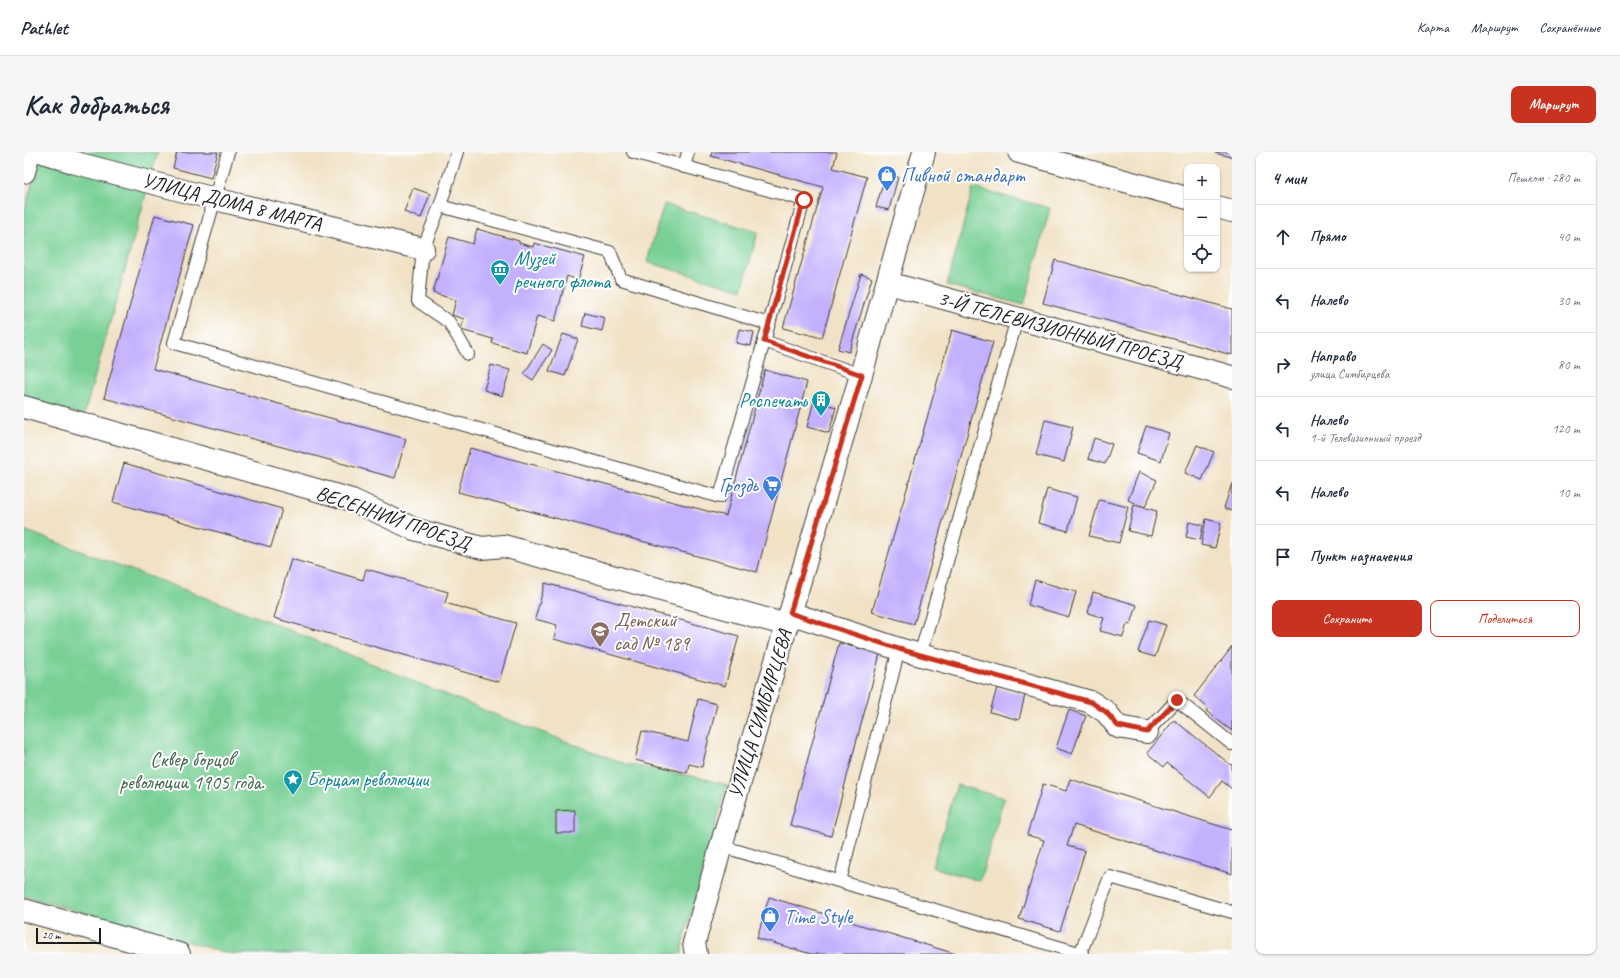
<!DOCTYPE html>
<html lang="ru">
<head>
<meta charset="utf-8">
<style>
	:root { --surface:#fff; --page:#f6f6f7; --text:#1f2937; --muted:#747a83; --line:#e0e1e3; --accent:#c8321e }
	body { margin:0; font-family:Caveat,sans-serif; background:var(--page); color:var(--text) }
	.controls { position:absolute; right:12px; top:12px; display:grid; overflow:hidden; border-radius:8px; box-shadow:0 1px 3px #0004 }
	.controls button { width:36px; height:36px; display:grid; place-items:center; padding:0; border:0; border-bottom:1px solid var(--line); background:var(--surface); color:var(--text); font:20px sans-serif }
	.scale { position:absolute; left:12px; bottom:10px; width:65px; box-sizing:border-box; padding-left:4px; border:2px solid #1c1c1c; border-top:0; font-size:11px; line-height:14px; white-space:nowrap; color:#1c1c1c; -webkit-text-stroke:3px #fff; paint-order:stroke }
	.stop { position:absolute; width:12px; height:12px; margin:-9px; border:3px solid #c8321e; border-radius:50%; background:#fff }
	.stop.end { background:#c8321e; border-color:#fff; box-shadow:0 1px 4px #0008 }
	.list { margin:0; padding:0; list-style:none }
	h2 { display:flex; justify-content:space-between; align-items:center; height:52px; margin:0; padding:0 16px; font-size:17px }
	h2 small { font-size:13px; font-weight:400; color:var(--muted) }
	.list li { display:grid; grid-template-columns:26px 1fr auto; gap:12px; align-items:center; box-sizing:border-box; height:64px; padding:0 16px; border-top:1px solid var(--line) }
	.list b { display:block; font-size:15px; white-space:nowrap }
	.list p { margin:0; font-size:13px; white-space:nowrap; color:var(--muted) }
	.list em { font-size:13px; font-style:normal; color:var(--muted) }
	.actions { display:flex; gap:8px; padding:12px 16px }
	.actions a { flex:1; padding:9px 0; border:1px solid var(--accent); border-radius:8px; text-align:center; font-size:14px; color:var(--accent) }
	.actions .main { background:var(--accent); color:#fff }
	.icon { flex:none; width:22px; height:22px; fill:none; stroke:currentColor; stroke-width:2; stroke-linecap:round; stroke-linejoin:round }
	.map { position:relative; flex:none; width:1208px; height:802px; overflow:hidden; border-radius:8px }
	header { display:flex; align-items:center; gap:24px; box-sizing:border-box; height:56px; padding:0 20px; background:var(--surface); border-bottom:1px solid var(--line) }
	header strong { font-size:19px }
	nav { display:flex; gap:22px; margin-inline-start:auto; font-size:14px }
	.intro { display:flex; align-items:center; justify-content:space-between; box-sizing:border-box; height:96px; padding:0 24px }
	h1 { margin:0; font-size:28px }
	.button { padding:10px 18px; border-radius:8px; background:var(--accent); color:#fff; font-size:14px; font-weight:700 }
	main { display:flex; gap:24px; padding:0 24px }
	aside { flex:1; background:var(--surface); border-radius:8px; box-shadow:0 1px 3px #0004 }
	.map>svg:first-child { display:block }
	.green { fill:#79d096; stroke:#4a7659 }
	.building { fill:#c4b1fe }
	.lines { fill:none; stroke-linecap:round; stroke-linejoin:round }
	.lane-casing { stroke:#3c3a36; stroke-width:14 }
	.street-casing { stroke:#3c3a36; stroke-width:24 }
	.lane { stroke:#fff; stroke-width:12 }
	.street { stroke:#fff; stroke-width:22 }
	.route { stroke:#c8321e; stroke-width:5 }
	.labels { text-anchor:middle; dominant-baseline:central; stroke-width:4; stroke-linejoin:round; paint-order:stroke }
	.shop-label { font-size:20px; fill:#366cbe; stroke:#fff; text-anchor:start }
	.street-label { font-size:20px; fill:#1c1c1c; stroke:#fff }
	.culture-label { font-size:20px; fill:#0d838f; stroke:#fff; text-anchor:start }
	.education-label { font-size:20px; fill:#785e54; stroke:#fff; text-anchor:start }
	.park-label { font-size:20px; fill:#41644d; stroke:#fff }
</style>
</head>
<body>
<header>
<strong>Pathlet</strong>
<nav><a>Карта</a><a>Маршрут</a><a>Сохранённые</a></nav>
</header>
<div class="intro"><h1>Как добраться</h1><a class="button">Маршрут</a></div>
<main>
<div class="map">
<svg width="1208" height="802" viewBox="0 0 1208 802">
	<rect width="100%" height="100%" fill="#fff"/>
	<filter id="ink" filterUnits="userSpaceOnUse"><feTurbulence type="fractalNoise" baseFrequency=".025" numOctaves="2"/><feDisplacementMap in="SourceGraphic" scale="8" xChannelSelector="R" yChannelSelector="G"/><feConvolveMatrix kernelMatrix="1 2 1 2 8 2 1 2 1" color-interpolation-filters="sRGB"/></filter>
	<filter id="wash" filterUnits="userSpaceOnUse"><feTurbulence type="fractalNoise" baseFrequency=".012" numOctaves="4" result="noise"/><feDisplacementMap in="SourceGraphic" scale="16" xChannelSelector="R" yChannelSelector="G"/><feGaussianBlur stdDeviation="0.9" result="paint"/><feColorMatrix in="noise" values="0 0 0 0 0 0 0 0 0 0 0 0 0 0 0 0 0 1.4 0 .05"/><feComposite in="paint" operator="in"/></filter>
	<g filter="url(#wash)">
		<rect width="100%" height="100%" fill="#f1e2c6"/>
		<g class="green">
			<polygon points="17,0 134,0 60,263 0,247 0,60"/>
			<polygon points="949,36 1026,56 1000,153 923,133"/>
			<polygon points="640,52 734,80 718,138 623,110"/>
			<polygon points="0,378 239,467 472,563 602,612 678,626 703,633 659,791 658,802 207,802 0,744"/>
			<polygon points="933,633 980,646 956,729 908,715"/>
		</g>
		<g id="blocks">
			<g class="building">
				<polygon points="153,0 194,0 187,26 149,16"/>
				<polygon points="688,0 813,0 809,16 843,25 798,186 759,176 799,35 687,4"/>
				<polygon points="1191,0 1208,0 1208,5 1191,1"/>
				<polygon points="862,21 874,25 865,58 852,55"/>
				<polygon points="389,36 406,42 397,66 380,60"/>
				<polygon points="131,63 170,73 129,217 382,287 371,326 80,246"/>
				<polygon points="453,77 495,89 495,91 509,95 510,91 561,105 554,128 543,124 531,169 513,164 503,201 468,191 469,187 437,178 440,167 428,163 432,148 409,141 425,85 449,92"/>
				<polygon points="1031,108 1208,157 1208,203 1019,151"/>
				<polygon points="837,122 848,126 825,200 814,197"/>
				<polygon points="561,161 581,166 578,179 558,174"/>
				<polygon points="715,177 730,180 727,194 712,191"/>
				<polygon points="928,178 969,190 890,472 848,460"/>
				<polygon points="539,182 554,187 541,224 525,219"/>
				<polygon points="519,192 528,198 509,228 500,222"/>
				<polygon points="467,213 486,218 478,244 460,238"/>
				<polygon points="741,218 783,230 733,420 434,340 446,296 702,364"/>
				<polygon points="790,249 812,255 805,281 783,275"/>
				<polygon points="1021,268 1049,275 1040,310 1012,303"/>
				<polygon points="1122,274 1145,281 1137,309 1113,301"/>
				<polygon points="1070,286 1088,292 1081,312 1064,307"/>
				<polygon points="1173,293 1190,300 1178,328 1161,321"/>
				<polygon points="100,311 258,357 247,395 89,350"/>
				<polygon points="1115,320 1133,328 1121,355 1104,348"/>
				<polygon points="1208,331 1208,359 1200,356"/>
				<polygon points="1023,337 1053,345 1044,379 1014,371"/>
				<polygon points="1075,348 1104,355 1095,391 1065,384"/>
				<polygon points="1110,353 1133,359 1127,384 1104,379"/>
				<polygon points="1182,367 1197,371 1191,396 1177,393"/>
				<polygon points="1165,370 1179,373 1176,388 1162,385"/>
				<polygon points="267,407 339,428 342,417 424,440 421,451 492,471 475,530 250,466"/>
				<polygon points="1011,428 1052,440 1045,465 1004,453"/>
				<polygon points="521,431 715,484 701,534 530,487 533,473 511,467"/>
				<polygon points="1069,440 1113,453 1107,473 1103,472 1099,485 1076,479 1080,466 1064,461"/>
				<polygon points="1125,468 1142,473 1131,505 1114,500"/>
				<polygon points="815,491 856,502 807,684 766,673"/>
				<polygon points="1208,495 1208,579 1182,559 1184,556 1170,544"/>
				<polygon points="973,536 1001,543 995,568 966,560"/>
				<polygon points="674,547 693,552 678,615 665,612 663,621 611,608 618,579 664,590"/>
				<polygon points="1045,558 1062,564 1048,602 1032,596"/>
				<polygon points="1150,568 1207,613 1208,612 1208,637 1198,629 1186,645 1143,611 1140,615 1123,601"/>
				<polygon points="1046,627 1208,678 1208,722 1050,673 1043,694 1061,699 1036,779 995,767 1020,688 1003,683 1019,632 1042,639"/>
				<polygon points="551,658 551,681 532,681 532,659"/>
				<polygon points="745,745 932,802 787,802 733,786"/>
			</g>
		</g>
	</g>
	<g filter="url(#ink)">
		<use href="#blocks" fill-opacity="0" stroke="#3c3a36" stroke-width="1"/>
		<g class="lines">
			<g class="lane-casing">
				<g id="lane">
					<polyline points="204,0 150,191 696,345 780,48 609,0"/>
					<polyline points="433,0 416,54 399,97 394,149 425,170 444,202"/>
					<polyline points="660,15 664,0"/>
					<polyline points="416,54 586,100 597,127 745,172"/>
					<polyline points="740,189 837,223"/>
					<polyline points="896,503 993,167"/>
					<polyline points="1123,580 1153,548 1208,592"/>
					<polyline points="697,694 1058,802"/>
					<polyline points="816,729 875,497"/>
					<polyline points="1056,802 1086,725 1208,760"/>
				</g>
			</g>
			<g class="street-casing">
				<g id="street">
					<polyline points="19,0 52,11 191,47 399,97"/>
					<polyline points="995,0 1163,46"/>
					<polyline points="0,20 5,0"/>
					<polyline points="1193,55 1208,59"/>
					<polyline points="864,131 1208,225"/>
					<polyline points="0,255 328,348 390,377 458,396 480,394 763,473"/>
					<polyline points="766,461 875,497 1067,550 1082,560 1094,575 1123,580"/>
					<polyline points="0,758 155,802"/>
					<polyline points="672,802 670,791 697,694 837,223 900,0"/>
				</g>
			</g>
			<use href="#lane" class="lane"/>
			<use href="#street" class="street"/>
		</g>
	</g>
	<g class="lines" filter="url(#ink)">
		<polyline class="route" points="780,48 740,189 838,223 766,461 875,497 1067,550 1082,560 1094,574 1123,580 1153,548"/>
	</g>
	<defs>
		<g id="shop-pin" transform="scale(1)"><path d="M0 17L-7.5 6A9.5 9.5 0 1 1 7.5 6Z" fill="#3f7fe0" stroke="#fff"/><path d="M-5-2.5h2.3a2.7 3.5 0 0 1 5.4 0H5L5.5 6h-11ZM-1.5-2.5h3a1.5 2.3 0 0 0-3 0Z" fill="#fff"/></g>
		<g id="museum-pin" transform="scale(1)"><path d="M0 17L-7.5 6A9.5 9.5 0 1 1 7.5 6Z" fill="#0f9aa8" stroke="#fff"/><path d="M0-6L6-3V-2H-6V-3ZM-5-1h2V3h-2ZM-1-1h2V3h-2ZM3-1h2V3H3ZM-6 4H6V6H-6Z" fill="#fff"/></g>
		<g id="building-pin" transform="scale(1)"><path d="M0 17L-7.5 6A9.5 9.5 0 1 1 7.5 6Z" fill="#0f9aa8" stroke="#fff"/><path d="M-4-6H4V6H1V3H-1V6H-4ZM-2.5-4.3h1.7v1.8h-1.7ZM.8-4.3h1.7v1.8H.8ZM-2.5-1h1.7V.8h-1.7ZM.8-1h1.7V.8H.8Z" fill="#fff"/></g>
		<g id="supermarket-pin" transform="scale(1)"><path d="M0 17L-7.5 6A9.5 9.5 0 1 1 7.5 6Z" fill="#3f7fe0" stroke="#fff"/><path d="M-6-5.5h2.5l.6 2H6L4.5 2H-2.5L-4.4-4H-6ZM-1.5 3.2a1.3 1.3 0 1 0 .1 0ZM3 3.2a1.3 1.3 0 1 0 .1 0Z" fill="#fff"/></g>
		<g id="school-pin" transform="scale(1)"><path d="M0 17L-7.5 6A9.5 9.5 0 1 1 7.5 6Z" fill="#8d6e63" stroke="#fff"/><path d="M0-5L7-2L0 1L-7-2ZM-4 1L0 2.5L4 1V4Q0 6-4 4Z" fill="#fff"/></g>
		<g id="sight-pin" transform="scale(1)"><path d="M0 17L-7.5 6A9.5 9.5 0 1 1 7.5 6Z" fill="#0f9aa8" stroke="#fff"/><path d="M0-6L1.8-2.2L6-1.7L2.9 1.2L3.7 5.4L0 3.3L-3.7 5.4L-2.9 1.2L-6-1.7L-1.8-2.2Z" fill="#fff"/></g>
	</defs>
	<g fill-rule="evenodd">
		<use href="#shop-pin" x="863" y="23"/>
		<use href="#museum-pin" x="476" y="117"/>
		<use href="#building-pin" x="797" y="248"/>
		<use href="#supermarket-pin" x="748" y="333"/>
		<use href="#school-pin" x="576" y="479"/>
		<use href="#sight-pin" x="269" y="627"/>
		<use href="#shop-pin" x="746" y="764"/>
	</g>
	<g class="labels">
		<g class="shop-label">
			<text x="877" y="23">Пивной стандарт</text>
			<text x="734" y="333" text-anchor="end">Гроздь</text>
			<text x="760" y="764">Time Style</text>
		</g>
		<g class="street-label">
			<text transform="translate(208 50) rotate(14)">УЛИЦА ДОМА 8 МАРТА</text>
			<text transform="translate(1036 178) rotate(15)">3-Й ТЕЛЕВИЗИОННЫЙ ПРОЕЗД</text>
			<text transform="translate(369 366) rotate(19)">ВЕСЕННИЙ ПРОЕЗД</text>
			<text transform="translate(736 562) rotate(-73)">УЛИЦА СИМБИРЦЕВА</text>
		</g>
		<g class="culture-label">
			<text x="490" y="106">Музей<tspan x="490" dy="23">речного флота</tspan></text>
			<text x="783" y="248" text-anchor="end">Роспечать</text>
			<text x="283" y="627">Борцам революции</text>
		</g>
		<g class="education-label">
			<text x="590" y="468">Детский<tspan x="590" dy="23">сад № 189</tspan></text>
		</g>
		<g class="park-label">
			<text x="168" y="607">Сквер борцов<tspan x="168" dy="23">революции 1905 года.</tspan></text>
		</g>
	</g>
</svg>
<div class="controls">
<button>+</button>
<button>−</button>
<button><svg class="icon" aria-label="locate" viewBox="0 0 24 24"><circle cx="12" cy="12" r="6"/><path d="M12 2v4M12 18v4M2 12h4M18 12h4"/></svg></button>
</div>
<div class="scale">20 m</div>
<div class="stop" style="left:780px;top:48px"></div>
<div class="stop end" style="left:1153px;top:548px"></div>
</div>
<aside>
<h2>4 мин<small>Пешком · 280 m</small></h2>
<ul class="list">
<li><svg class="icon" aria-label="ahead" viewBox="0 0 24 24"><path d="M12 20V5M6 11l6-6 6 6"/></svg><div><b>Прямо</b></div><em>40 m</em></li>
<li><svg class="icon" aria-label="left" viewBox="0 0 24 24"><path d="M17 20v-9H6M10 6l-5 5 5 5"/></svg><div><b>Налево</b></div><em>30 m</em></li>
<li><svg class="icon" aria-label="right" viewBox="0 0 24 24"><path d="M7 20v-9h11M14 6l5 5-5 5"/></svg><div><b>Направо</b><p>улица Симбирцева</p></div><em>80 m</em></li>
<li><svg class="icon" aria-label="left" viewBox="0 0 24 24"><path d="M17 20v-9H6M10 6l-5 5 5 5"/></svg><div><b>Налево</b><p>1-й Телевизионный проезд</p></div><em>120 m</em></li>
<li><svg class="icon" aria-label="left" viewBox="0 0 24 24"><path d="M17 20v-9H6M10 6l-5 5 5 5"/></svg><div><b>Налево</b></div><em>10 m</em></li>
<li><svg class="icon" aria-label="arrive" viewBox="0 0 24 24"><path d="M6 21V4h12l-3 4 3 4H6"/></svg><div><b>Пункт назначения</b></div></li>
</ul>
<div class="actions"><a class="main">Сохранить</a><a>Поделиться</a></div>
</aside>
</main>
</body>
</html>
